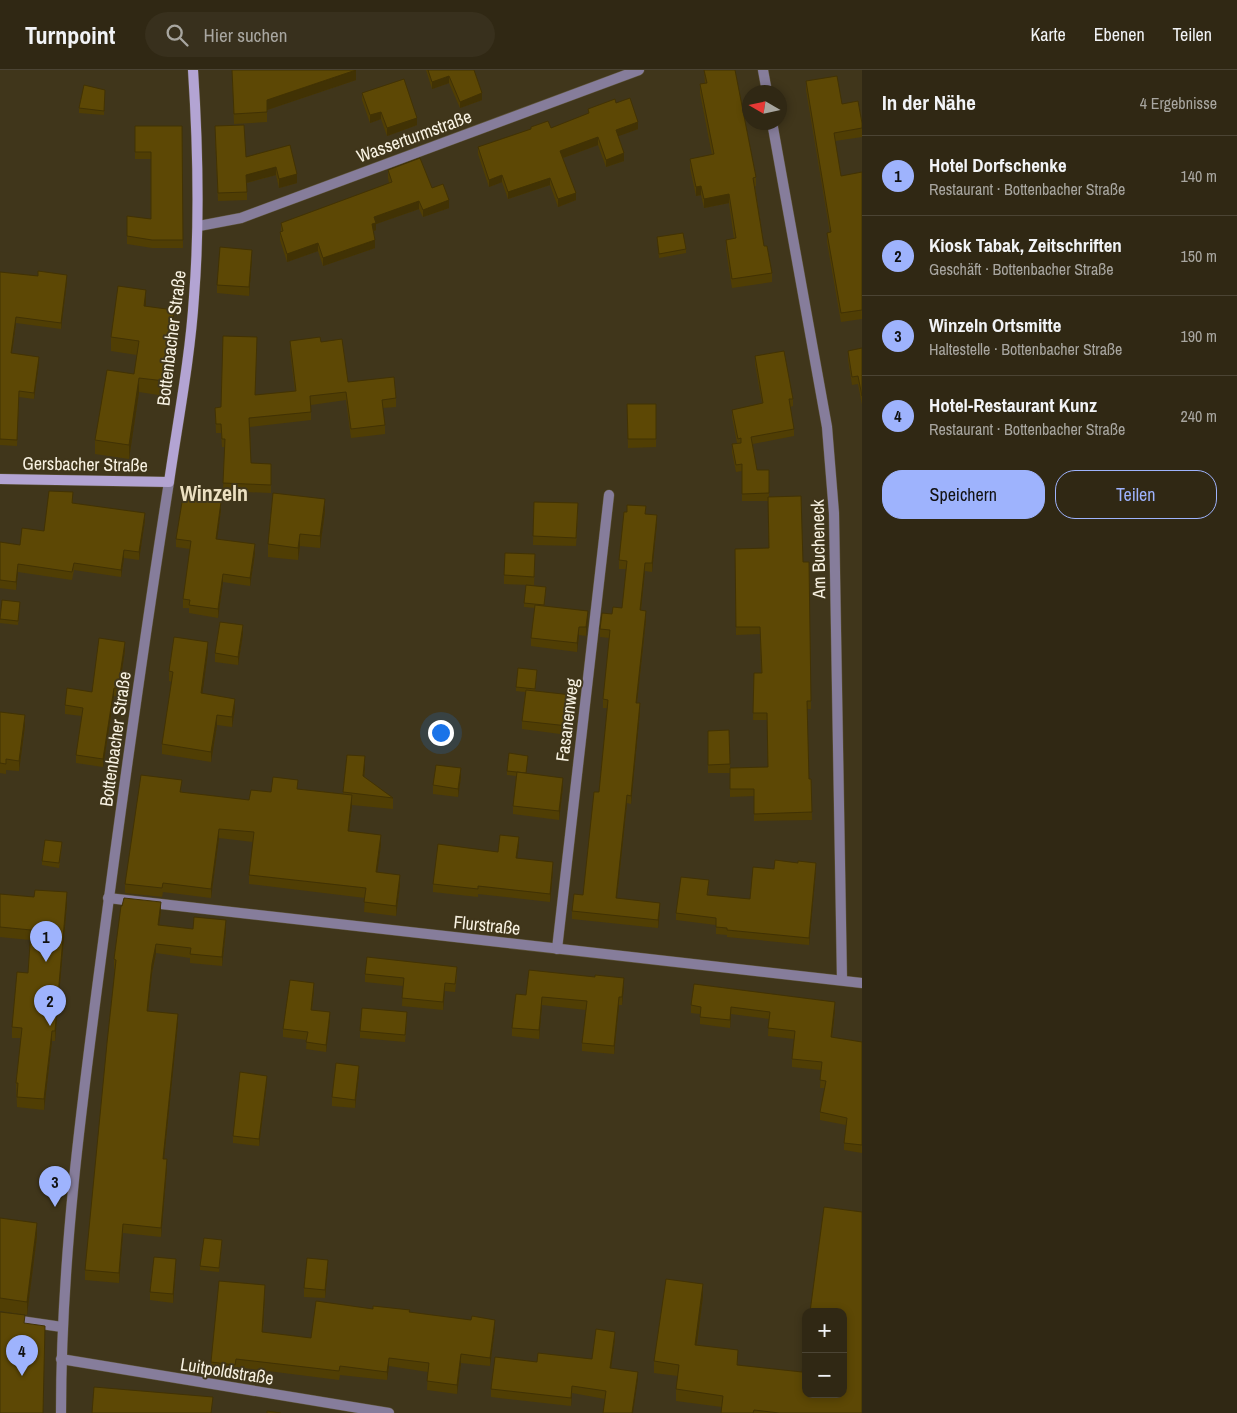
<!DOCTYPE html>
<html lang="de">
<head>
<meta charset="utf-8">
<style>
	:root { --surface:#302814; --page:#38301d; --text:#f1f3f6; --muted:#a8a6a0; --line:#4b4434; --accent:#9eb3fd }
	body { margin:0; font-family:"Archivo Narrow",sans-serif; background:var(--page); color:var(--text) }
	.controls { position:absolute; right:15px; bottom:15px; display:grid; overflow:hidden; border-radius:10px; box-shadow:0 2px 8px #0003 }
	.controls button { width:45px; height:45px; display:grid; place-items:center; padding:0; border:0; border-bottom:1px solid var(--line); background:var(--surface); color:var(--text); font:25px sans-serif }
	.compass { position:absolute; left:742px; top:15px; width:45px; height:45px; border-radius:50%; background:var(--surface); box-shadow:0 2px 8px #0003; rotate:279deg }
	.you { position:absolute; left:440px; top:662px; width:18px; height:18px; margin:-12px; border:4px solid #fff; border-radius:50%; background:#1a73e8; box-shadow:0 0 0 8px #1a73e833 }
	.badge { display:grid; place-items:center; width:32px; height:32px; border-radius:50%; background:var(--accent); color:#111; font-size:16px; font-weight:700 }
	.pin { position:absolute; translate:-50% -41px; filter:drop-shadow(0 1px 2px #0008) }
	.pin::after { content:''; position:absolute; top:26px; width:18px; height:15px; background:inherit; clip-path:polygon(0 0,100% 0,50% 100%) }
	.list { margin:0; padding:0; list-style:none }
	h2 { display:flex; justify-content:space-between; align-items:center; height:65px; margin:0; padding:0 20px; font-size:21px }
	h2 small { font-size:16px; font-weight:400; color:var(--muted) }
	.list li { display:grid; grid-template-columns:32px 1fr auto; gap:15px; align-items:center; box-sizing:border-box; height:80px; padding:0 20px; border-top:1px solid var(--line) }
	.list b { display:block; font-size:19px; white-space:nowrap }
	.list p { margin:0; font-size:16px; white-space:nowrap; color:var(--muted) }
	.list em { font-size:16px; font-style:normal; color:var(--muted) }
	.actions { display:flex; gap:10px; padding:15px 20px }
	.actions a { flex:1; padding:11px 0; border:1px solid var(--accent); border-radius:20px; text-align:center; font-size:18px; color:var(--accent) }
	.actions .main { background:var(--accent); color:#111 }
	.icon { flex:none; width:28px; height:28px; fill:none; stroke:currentColor; stroke-width:2; stroke-linecap:round; stroke-linejoin:round }
	.map { position:relative; flex:none; width:862px; height:1343px; overflow:hidden }
	header { display:flex; align-items:center; gap:30px; box-sizing:border-box; height:70px; padding:0 25px; background:var(--surface); border-bottom:1px solid var(--line) }
	header strong { font-size:24px }
	nav { display:flex; gap:28px; margin-inline-start:auto; font-size:18px }
	.search { width:350px; height:45px; background:var(--page); display:flex; align-items:center; gap:12px; box-sizing:border-box; padding:0 18px; border-radius:28px; color:var(--muted); font-size:19px }
	main { display:flex }
	aside { flex:1; background:var(--surface) }
	.map>svg:first-child { display:block }
	.lines { fill:none; stroke-linecap:round; stroke-linejoin:round }
	.street-casing { stroke:#5d543b; stroke-width:11 }
	.secondary-casing { stroke:#5d543b; stroke-width:11 }
	.street { stroke:#867d9b; stroke-width:10 }
	.secondary { stroke:#b3a4d3; stroke-width:10 }
	.wall { fill:#503e04 }
	.shaded-wall { fill:#413204 }
	.building { fill:#5d4805; stroke:#413204 }
	.labels { text-anchor:middle; dominant-baseline:central; stroke-width:4; stroke-linejoin:round; paint-order:stroke }
	.street-label { font-size:18px; fill:#f8f2e2; stroke:#40361b }
	.district-label { font-size:22px; font-weight:bold; fill:#ece0c1; stroke:#40361b }
</style>
</head>
<body>
<header>
<strong>Turnpoint</strong>
<div class="search"><svg class="icon" aria-label="search" viewBox="0 0 24 24"><circle cx="10" cy="10" r="6"/><path d="M15 15l6 6"/></svg>Hier suchen</div>
<nav><a>Karte</a><a>Ebenen</a><a>Teilen</a></nav>
</header>
<main>
<div class="map">
<svg width="862" height="1343" viewBox="0 0 862 1343">
	<rect width="100%" height="100%" fill="#40361b"/>
	<g class="lines">
		<g class="street-casing">
			<g id="street">
				<polyline points="763,0 767,22"/>
				<polyline points="772,52 827,357 834,443 842,910"/>
				<polyline points="199,156 241,148 639,0"/>
				<polyline points="108,828 862,913"/>
				<polyline points="557,879 609,425"/>
				<polyline points="0,1248 62,1257"/>
				<polyline points="61,1289 389,1343"/>
				<path d="M61,1343C61,1190 81,1039 101,888C122,729 144,570 169,412"/>
			</g>
		</g>
		<g class="secondary-casing">
			<path id="secondary" d="M0,409L169,412C178,350 190,289 194,227C200,151 198,76 193,0"/>
		</g>
		<use href="#street" class="street"/>
		<use href="#secondary" class="secondary"/>
	</g>
	<g class="wall">
		<polygon points="232,0 356,10 267,40 267,52 234,54"/>
		<polygon points="426,0 474,0 482,30 460,38 449,13 432,19"/>
		<polygon points="704,0 756,107 756,116 755,116 764,176 772,203 772,212 732,218 726,179 726,170 734,169 729,133 704,138 701,125 696,126 690,98 690,89 712,85 700,23 700,14 705,14"/>
		<polygon points="806,11 842,34 862,53 862,67 835,71 841,106 862,104 862,249 841,252 827,172 827,163 830,163 806,20"/>
		<polygon points="105,20 104,45 79,43 79,38"/>
		<polygon points="362,23 417,55 387,66 381,49 370,53 362,30"/>
		<polygon points="616,33 638,59 618,66 624,91 606,97 598,75 563,88 576,130 558,137 550,115 508,129 502,112 489,117 478,84 478,77 531,59 531,57 551,58 588,44 588,39"/>
		<polygon points="135,56 182,56 183,178 152,178 127,174 127,146 151,149 151,89 135,89"/>
		<polygon points="215,64 246,87 290,75 297,113 279,118 276,105 247,113 247,130 218,131"/>
		<polygon points="388,100 432,118 449,138 423,147 419,139 376,154 376,160 373,161 375,178 323,196 318,181 287,192 280,170 280,162 281,162 281,153 389,113 388,108"/>
		<polygon points="657,167 686,179 686,183 659,188"/>
		<polygon points="252,188 249,226 217,223 217,215"/>
		<polygon points="0,202 67,211 61,259 16,253 12,283 39,293 34,329 19,327 17,376 0,375"/>
		<polygon points="145,236 174,254 165,326 139,322 129,389 95,384 95,370 134,304 137,285 111,281 111,267"/>
		<polygon points="290,271 321,272 348,312 396,328 396,337 383,338 385,355 385,364 351,368 346,330 311,335 311,350 250,357 251,393 271,394 271,423 223,421 225,377 222,377 221,363 216,363 215,338 221,337 255,325 295,321 290,280"/>
		<polygon points="862,278 862,335 858,314 852,315 848,289 848,281"/>
		<polygon points="755,286 793,329 793,336 790,337 794,359 794,366 753,374 757,400 769,400 769,427 803,492 809,492 811,639 807,639 809,709 811,709 812,750 754,751 754,726 730,727 730,703 708,703 708,661 729,660 730,698 768,697 767,650 753,650 754,603 761,603 760,564 736,565 735,486 769,478 768,431 742,431 742,401 736,402 732,382 732,374 737,373 732,347 732,340 762,333 755,294"/>
		<polygon points="627,334 656,334 656,377 628,378"/>
		<polygon points="73,430 73,433 145,450 139,490 124,488 121,507 74,500 72,510 18,502 16,520 0,518 0,472 20,475 44,461"/>
		<polygon points="534,432 578,442 576,476 533,475"/>
		<polygon points="221,440 217,469 255,483 250,516 223,512 218,548 189,543 189,538 183,538 183,529 190,479 176,477 176,469"/>
		<polygon points="325,441 320,478 300,476 298,490 268,487 268,474"/>
		<polygon points="646,444 657,453 652,502 645,501 641,540 646,549 637,633 640,641 631,734 627,733 617,828 660,841 658,858 572,849 572,841 583,825 599,722 608,638 603,638 603,629 610,568 600,567 600,559 612,544 622,538 626,499 619,499 619,490"/>
		<polygon points="535,492 534,515 504,514 504,505"/>
		<polygon points="546,521 544,536 588,549 586,566 579,565 577,582 531,576 531,568 535,538 524,537 524,533"/>
		<polygon points="20,536 18,555 0,553 0,549"/>
		<polygon points="243,564 238,595 215,592 215,583"/>
		<polygon points="125,580 118,627 114,626 103,697 76,693 76,685 82,646 65,644 65,635 92,622"/>
		<polygon points="208,582 202,624 235,639 232,657 217,655 211,692 162,684 162,674 172,612 169,611 169,601"/>
		<polygon points="537,604 535,621 572,633 568,665 522,659 522,651 525,622 516,621 516,617"/>
		<polygon points="0,642 25,656 19,701 6,700 6,704 0,703"/>
		<polygon points="347,685 365,698 364,707 393,728 393,739 352,735 349,761 381,775 377,802 400,815 396,846 364,842 365,828 249,814 249,805 253,772 219,768 211,828 163,822 162,827 125,823 125,814 182,720 182,722 249,730 271,722 298,719 343,724"/>
		<polygon points="528,690 526,704 563,716 559,750 513,744 513,736 516,706 507,705 507,701"/>
		<polygon points="461,707 458,727 433,724 433,715"/>
		<polygon points="519,775 517,788 553,800 550,832 478,824 478,827 433,822 433,814 498,782"/>
		<polygon points="62,776 59,798 42,795 42,791"/>
		<polygon points="774,799 816,800 809,875 727,867 727,865 716,864 716,855 676,850 676,843 709,818 708,825 750,829"/>
		<polygon points="0,824 67,833 55,971 52,971 44,1040 17,1037 16,1013 21,968 12,968 12,957 28,903 30,870 0,867"/>
		<polygon points="161,841 159,855 193,859 226,860 222,896 190,893 190,888 156,883 152,903 148,941 178,953 164,1089 167,1098 161,1167 123,1163 119,1213 85,1210 85,1200 115,899 114,899 114,889"/>
		<polygon points="365,904 457,905 455,922 445,921 443,940 402,936 403,916 365,912"/>
		<polygon points="595,907 624,916 622,935 619,935 614,984 582,981 582,973 586,940 542,935 539,969 512,966 512,958 526,925"/>
		<polygon points="314,920 312,940 330,950 326,982 306,979 307,970 283,967 283,959"/>
		<polygon points="691,935 835,940 832,968 862,972 862,1083 844,1080 844,1073 846,1055 820,1050 820,1042 825,1018 820,1018 821,1000 792,997 792,989 794,969 768,966 769,949 731,944 730,958 700,954 700,944 691,943"/>
		<polygon points="407,949 405,972 360,968 360,961"/>
		<polygon points="359,1004 355,1038 332,1036 332,1027"/>
		<polygon points="267,1012 259,1076 233,1073 233,1066"/>
		<polygon points="0,1148 37,1166 27,1245 0,1241"/>
		<polygon points="222,1175 219,1202 200,1200 200,1196"/>
		<polygon points="176,1198 173,1233 150,1230 150,1222"/>
		<polygon points="328,1199 325,1228 304,1227 304,1218"/>
		<polygon points="265,1224 263,1262 311,1268 373,1239 410,1242 495,1258 490,1296 461,1293 457,1324 427,1320 428,1302 389,1296 387,1310 340,1305 339,1310 236,1297 235,1304 211,1301 211,1292"/>
		<polygon points="703,1226 697,1275 738,1292 738,1295 862,1343 721,1343 722,1337 676,1331 676,1319 678,1306 654,1303 654,1291"/>
		<polygon points="615,1269 611,1298 638,1309 605,1329 572,1323 571,1336 491,1327 491,1319 592,1289"/>
	</g>
	<g class="shaded-wall">
		<polygon points="356,0 356,10 267,40 267,30"/>
		<polygon points="449,6 449,13 432,19 432,12"/>
		<polygon points="482,23 482,30 460,38 460,32"/>
		<polygon points="381,42 381,49 370,53 370,45"/>
		<polygon points="417,48 417,55 387,66 387,58"/>
		<polygon points="638,52 638,59 616,67 616,60"/>
		<polygon points="598,67 598,75 560,89 560,81"/>
		<polygon points="624,83 624,91 606,97 606,90"/>
		<polygon points="276,97 276,105 246,113 246,105"/>
		<polygon points="297,104 297,113 279,118 279,109"/>
		<polygon points="502,105 502,112 489,117 489,110"/>
		<polygon points="550,108 550,115 508,129 508,122"/>
		<polygon points="701,116 701,125 696,126 696,117"/>
		<polygon points="576,123 576,130 558,137 558,129"/>
		<polygon points="729,124 729,133 704,138 704,129"/>
		<polygon points="449,130 449,138 423,147 423,140"/>
		<polygon points="419,131 419,139 376,154 376,160 372,162 372,154 374,147"/>
		<polygon points="375,170 375,178 323,196 323,188"/>
		<polygon points="318,173 318,181 287,192 287,184"/>
		<polygon points="252,180 252,188 249,226 249,217"/>
		<polygon points="67,205 67,211 61,259 61,253"/>
		<polygon points="146,220 146,234 144,250 144,236"/>
		<polygon points="174,240 174,254 165,326 165,311"/>
		<polygon points="16,247 16,253 11,289 11,283"/>
		<polygon points="39,287 39,293 34,329 34,323"/>
		<polygon points="139,308 139,322 129,389 129,375"/>
		<polygon points="325,429 325,441 320,478 320,466"/>
		<polygon points="221,432 221,440 216,477 216,469"/>
		<polygon points="145,443 145,450 139,490 139,482"/>
		<polygon points="657,445 657,453 652,502 652,493"/>
		<polygon points="300,464 300,476 298,490 298,478"/>
		<polygon points="255,474 255,483 250,516 250,508"/>
		<polygon points="124,480 124,488 121,507 121,500"/>
		<polygon points="645,493 645,501 640,548 640,540"/>
		<polygon points="18,494 18,502 16,520 16,512"/>
		<polygon points="223,504 223,512 218,548 218,539"/>
		<polygon points="588,541 588,549 586,566 586,557"/>
		<polygon points="646,541 646,549 636,641 636,633"/>
		<polygon points="243,555 243,564 238,595 238,587"/>
		<polygon points="579,557 579,565 577,582 577,573"/>
		<polygon points="125,572 125,580 118,627 118,618"/>
		<polygon points="208,572 208,582 201,634 201,623"/>
		<polygon points="114,618 114,626 103,697 103,689"/>
		<polygon points="572,625 572,633 568,665 568,656"/>
		<polygon points="235,629 235,639 232,657 232,647"/>
		<polygon points="640,633 640,641 631,734 631,726"/>
		<polygon points="25,645 25,656 19,701 19,691"/>
		<polygon points="217,645 217,655 211,692 211,682"/>
		<polygon points="365,686 365,698 363,718 363,706"/>
		<polygon points="461,698 461,707 458,727 458,719"/>
		<polygon points="563,708 563,716 559,750 559,741"/>
		<polygon points="352,725 352,735 348,770 348,761"/>
		<polygon points="627,725 627,733 616,836 616,828"/>
		<polygon points="219,759 219,768 211,828 211,819"/>
		<polygon points="381,765 381,775 376,812 376,802"/>
		<polygon points="519,767 519,775 516,796 516,788"/>
		<polygon points="553,792 553,800 550,832 550,824"/>
		<polygon points="816,793 816,800 809,875 809,868"/>
		<polygon points="400,805 400,815 396,846 396,836"/>
		<polygon points="67,822 67,833 55,971 55,961"/>
		<polygon points="161,832 161,841 158,864 158,855"/>
		<polygon points="660,833 660,841 658,858 658,850"/>
		<polygon points="226,850 226,860 222,896 222,887"/>
		<polygon points="156,874 156,883 152,903 147,950 147,941 152,894"/>
		<polygon points="624,908 624,916 622,935 622,927"/>
		<polygon points="314,913 314,920 311,947 311,940"/>
		<polygon points="445,913 445,921 443,940 443,932"/>
		<polygon points="542,927 542,935 539,969 539,960"/>
		<polygon points="619,927 619,935 614,984 614,976"/>
		<polygon points="835,932 835,940 831,975 831,967"/>
		<polygon points="731,937 731,944 730,958 730,950"/>
		<polygon points="330,942 330,950 326,982 326,975"/>
		<polygon points="178,944 178,953 163,1098 163,1089"/>
		<polygon points="52,961 52,971 44,1040 44,1029"/>
		<polygon points="359,996 359,1004 355,1038 355,1030"/>
		<polygon points="267,1006 267,1012 259,1076 259,1069"/>
		<polygon points="167,1089 167,1098 161,1167 161,1158"/>
		<polygon points="37,1153 37,1166 27,1245 27,1232"/>
		<polygon points="123,1154 123,1163 119,1213 119,1203"/>
		<polygon points="176,1189 176,1198 173,1233 173,1224"/>
		<polygon points="328,1190 328,1199 325,1228 325,1220"/>
		<polygon points="703,1214 703,1226 695,1287 695,1275"/>
		<polygon points="265,1215 265,1224 262,1270 262,1262"/>
		<polygon points="495,1250 495,1258 490,1296 490,1288"/>
		<polygon points="615,1262 615,1269 610,1306 610,1298"/>
		<polygon points="461,1284 461,1293 457,1324 457,1315"/>
		<polygon points="389,1288 389,1296 387,1310 387,1302"/>
		<polygon points="638,1302 638,1309 633,1343 632,1343"/>
		<polygon points="572,1316 572,1323 571,1336 571,1328"/>
	</g>
	<g class="building">
		<polygon points="232,0 356,0 267,30 267,42 234,44"/>
		<polygon points="428,0 474,0 482,23 460,32 449,6 432,12"/>
		<polygon points="704,0 735,0 756,107 753,108 764,176 767,176 772,203 732,209 726,170 736,168 729,124 704,129 701,116 696,117 690,89 714,84 700,14 707,13"/>
		<polygon points="837,6 842,34 858,31 862,53 862,58 834,63 841,106 862,102 862,240 841,243 827,163 831,162 806,11"/>
		<polygon points="404,9 417,48 387,58 381,42 370,45 362,23"/>
		<polygon points="84,15 105,20 104,41 79,38"/>
		<polygon points="630,28 638,52 616,60 624,83 606,90 598,67 560,81 576,123 558,129 550,108 508,122 502,105 489,110 478,77 531,59 531,57 548,51 551,58 589,43 588,39 615,29 616,33"/>
		<polygon points="244,55 246,87 290,75 297,104 279,109 276,97 246,105 247,122 218,123 215,56"/>
		<polygon points="135,56 182,56 183,170 152,170 127,166 127,146 151,149 151,82 135,82"/>
		<polygon points="420,88 432,118 443,114 449,130 423,140 419,131 374,147 376,153 372,154 375,170 323,188 318,173 287,184 280,162 283,161 281,153 392,112 388,100"/>
		<polygon points="683,163 686,179 659,184 657,167"/>
		<polygon points="220,177 252,180 249,217 217,215"/>
		<polygon points="38,201 67,205 61,253 16,247 11,283 39,287 34,323 19,321 17,370 0,369 0,202 38,206"/>
		<polygon points="118,216 146,220 144,236 174,240 165,311 139,308 129,375 95,370 107,300 134,304 139,271 111,267"/>
		<polygon points="223,266 257,267 255,325 296,321 290,271 320,267 321,272 342,269 348,312 394,307 396,328 382,330 385,355 351,359 346,322 310,326 311,342 249,348 251,393 271,394 271,415 223,413 225,369 222,369 221,354 216,354 215,338 221,337"/>
		<polygon points="862,278 862,326 858,306 852,307 848,281"/>
		<polygon points="784,281 793,329 789,329 794,359 751,367 757,400 769,400 769,423 742,424 742,394 736,395 732,374 741,373 741,368 738,369 732,340 763,333 755,286"/>
		<polygon points="627,334 656,334 656,369 628,369"/>
		<polygon points="49,421 73,422 72,433 145,443 139,482 124,480 121,500 74,493 72,502 18,494 16,512 0,510 0,472 20,475 22,458 44,461"/>
		<polygon points="273,423 325,429 320,466 300,464 298,478 268,474"/>
		<polygon points="183,426 221,432 216,469 255,474 250,508 223,504 218,539 189,535 190,530 183,529 191,471 176,469"/>
		<polygon points="801,426 803,492 809,492 811,631 807,631 809,709 811,709 812,742 754,744 754,719 730,719 730,698 768,697 767,643 753,643 754,603 762,603 760,557 736,557 735,479 769,478 768,427"/>
		<polygon points="534,432 578,433 576,468 533,466"/>
		<polygon points="627,435 646,436 645,444 657,445 652,493 645,493 640,540 646,541 636,633 640,633 631,726 627,725 616,828 660,833 658,850 572,841 574,824 583,825 594,722 599,722 608,630 603,629 610,560 600,559 602,543 612,544 613,537 622,538 627,491 619,490 624,442 627,442"/>
		<polygon points="505,483 535,484 534,507 504,505"/>
		<polygon points="526,515 546,517 544,535 524,533"/>
		<polygon points="2,530 20,532 18,551 0,549"/>
		<polygon points="535,535 588,541 586,557 579,557 577,573 531,568"/>
		<polygon points="220,552 243,555 238,587 215,583"/>
		<polygon points="174,567 208,572 201,623 235,629 232,647 217,645 211,682 162,674 173,602 169,601"/>
		<polygon points="99,568 125,572 118,618 114,618 103,689 76,685 83,638 65,635 67,618 92,622"/>
		<polygon points="518,598 537,600 535,619 516,617"/>
		<polygon points="526,620 572,625 568,656 522,651"/>
		<polygon points="0,642 25,645 19,691 6,689 6,694 0,693"/>
		<polygon points="729,660 730,694 708,695 708,661"/>
		<polygon points="509,683 528,686 526,703 507,701"/>
		<polygon points="347,685 365,686 363,706 393,728 343,722"/>
		<polygon points="436,695 461,698 458,719 433,715"/>
		<polygon points="517,702 563,708 559,741 513,736"/>
		<polygon points="141,705 182,710 180,722 249,730 251,720 271,722 273,707 298,710 297,719 352,725 348,761 381,765 376,802 400,805 396,836 364,832 366,818 249,805 254,762 219,759 211,819 163,813 162,818 125,814"/>
		<polygon points="500,765 519,767 516,788 553,792 550,824 478,816 478,819 433,814 438,774 498,782"/>
		<polygon points="45,770 62,772 59,793 42,791"/>
		<polygon points="775,790 798,793 798,791 816,793 809,868 727,860 727,858 716,857 716,848 676,843 681,807 709,810 707,825 750,829 753,797 774,799"/>
		<polygon points="35,820 67,822 55,961 52,961 44,1029 17,1027 18,1013 16,1013 22,958 12,957 17,902 28,903 31,860 0,857 0,824 34,827"/>
		<polygon points="124,828 161,832 158,855 193,859 194,847 226,850 222,887 190,884 191,878 156,874 152,894 147,941 178,944 163,1089 167,1089 161,1158 123,1154 119,1203 85,1200 107,973 116,890 114,889 121,836 122,836"/>
		<polygon points="367,887 457,897 455,914 445,913 443,932 402,928 404,908 365,904"/>
		<polygon points="529,900 595,907 595,905 624,908 622,927 619,927 614,976 582,973 587,931 542,927 539,960 512,958 516,924 526,925"/>
		<polygon points="290,910 314,913 311,940 330,942 326,975 306,972 308,962 283,959"/>
		<polygon points="694,914 835,932 831,967 862,972 862,1075 844,1073 847,1048 820,1042 826,1011 820,1010 822,992 792,989 795,961 768,958 770,942 731,937 730,950 700,947 701,937 691,935"/>
		<polygon points="362,938 407,942 405,965 360,961"/>
		<polygon points="336,993 359,996 355,1030 332,1027"/>
		<polygon points="240,1002 267,1006 259,1069 233,1066"/>
		<polygon points="824,1137 862,1142 862,1343 779,1343 754,1340 753,1343 721,1343 723,1326 676,1319 679,1295 654,1291 666,1209 703,1214 695,1275 738,1280 737,1295 802,1302 806,1272 806,1324 843,1324 843,1242 810,1242"/>
		<polygon points="0,1148 37,1153 27,1232 0,1228"/>
		<polygon points="204,1168 222,1170 219,1198 200,1196"/>
		<polygon points="154,1187 176,1189 173,1224 150,1222"/>
		<polygon points="307,1188 328,1190 325,1220 304,1218"/>
		<polygon points="219,1211 265,1215 262,1262 311,1268 316,1231 373,1239 373,1236 410,1240 409,1242 471,1250 472,1246 495,1250 490,1288 461,1284 457,1315 427,1311 429,1293 389,1288 387,1302 340,1296 339,1301 236,1289 235,1295 211,1292"/>
		<polygon points="0,1242 25,1245 24,1253 45,1256 43,1343 0,1343"/>
		<polygon points="596,1259 615,1262 610,1298 638,1302 632,1343 603,1343 606,1321 572,1316 571,1328 491,1319 495,1287 537,1292 538,1283 592,1289"/>
		<polygon points="94,1317 213,1327 211,1343 92,1343"/>
		<polygon points="267,1341 281,1343 267,1343"/>
	</g>
	<g class="labels">
		<g class="street-label">
			<text transform="translate(414 66) rotate(-20)">Wasserturmstraße</text>
			<text transform="translate(171 268) rotate(-83)">Bottenbacher Straße</text>
			<text transform="translate(85 394) rotate(1)">Gersbacher Straße</text>
			<text transform="translate(818 479) rotate(-91)">Am Bucheneck</text>
			<text transform="translate(567 650) rotate(-83)">Fasanenweg</text>
			<text transform="translate(115 669) rotate(-82)">Bottenbacher Straße</text>
			<text transform="translate(487 855) rotate(6)">Flurstraße</text>
			<text transform="translate(227 1301) rotate(9)">Luitpoldstraße</text>
		</g>
		<g class="district-label">
			<text x="214" y="423">Winzeln</text>
		</g>
	</g>
</svg>
<div class="controls">
<button>+</button>
<button>−</button>
</div>
<svg class="compass" viewBox="-18 -18 36 36"><path d="M0-13l5 13h-10z" fill="#e53935"/><path d="M0 13l5-13h-10z" fill="#a8a6a0"/></svg>
<div class="you"></div>
<div class="pin badge" style="left:46px;top:892px">1</div>
<div class="pin badge" style="left:50px;top:956px">2</div>
<div class="pin badge" style="left:55px;top:1137px">3</div>
<div class="pin badge" style="left:22px;top:1306px">4</div>
</div>
<aside>
<h2>In der Nähe<small>4 Ergebnisse</small></h2>
<ul class="list">
<li><span class="badge">1</span><div><b>Hotel Dorfschenke</b><p>Restaurant · Bottenbacher Straße</p></div><em>140 m</em></li>
<li><span class="badge">2</span><div><b>Kiosk Tabak, Zeitschriften</b><p>Geschäft · Bottenbacher Straße</p></div><em>150 m</em></li>
<li><span class="badge">3</span><div><b>Winzeln Ortsmitte</b><p>Haltestelle · Bottenbacher Straße</p></div><em>190 m</em></li>
<li><span class="badge">4</span><div><b>Hotel-Restaurant Kunz</b><p>Restaurant · Bottenbacher Straße</p></div><em>240 m</em></li>
</ul>
<div class="actions"><a class="main">Speichern</a><a>Teilen</a></div>
</aside>
</main>
</body>
</html>
